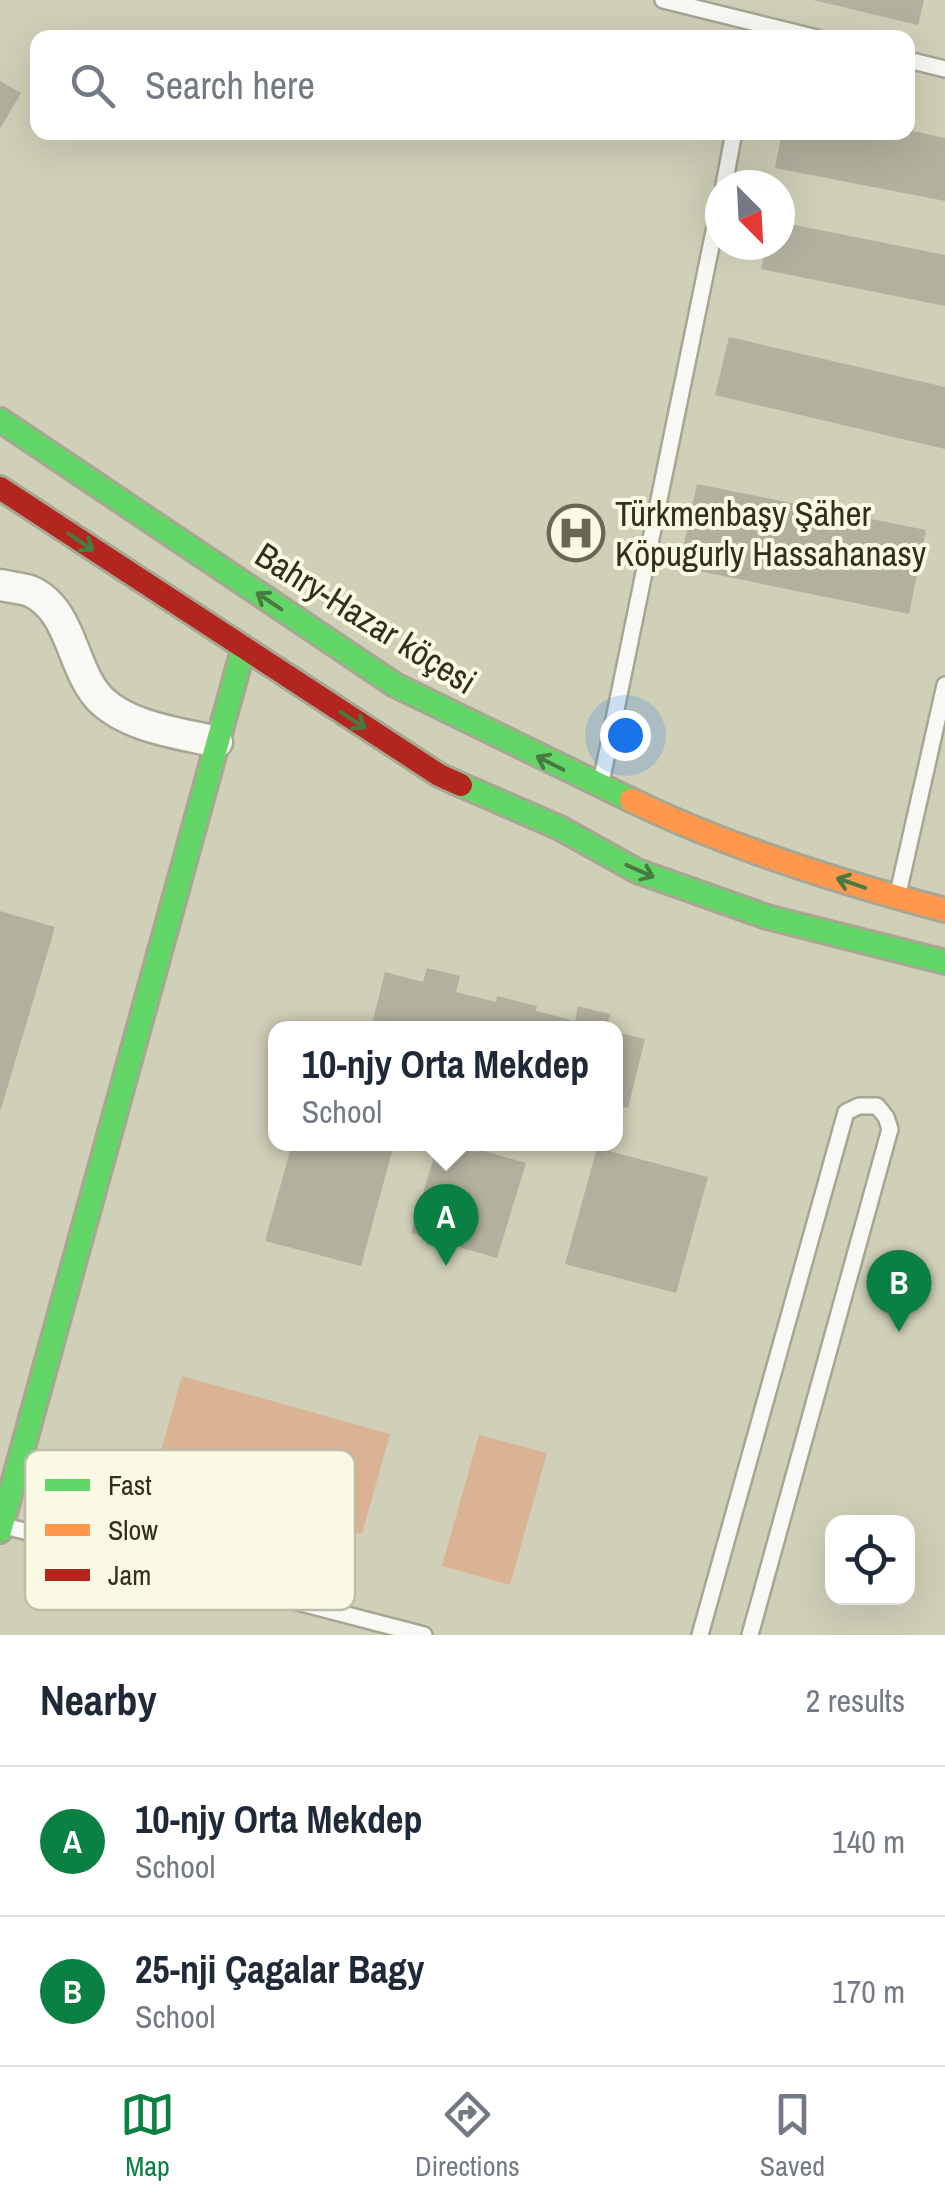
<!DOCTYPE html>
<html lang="en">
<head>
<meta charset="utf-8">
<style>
	:root { --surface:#fff; --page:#f6f6f7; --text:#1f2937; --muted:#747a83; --line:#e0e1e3; --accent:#0b8043 }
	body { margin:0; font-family:"Archivo Narrow",sans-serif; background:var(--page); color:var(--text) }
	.controls { position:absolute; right:30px; bottom:30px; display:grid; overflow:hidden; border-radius:20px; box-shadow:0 10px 40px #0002 }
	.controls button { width:90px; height:90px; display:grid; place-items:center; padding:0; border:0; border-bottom:2px solid var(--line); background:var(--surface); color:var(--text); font:50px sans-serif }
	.compass { position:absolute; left:705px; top:170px; width:90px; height:90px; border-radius:50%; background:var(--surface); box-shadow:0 10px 40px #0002; rotate:156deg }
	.you { position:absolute; left:625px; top:735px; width:35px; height:35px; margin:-25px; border:8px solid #fff; border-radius:50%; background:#1a73e8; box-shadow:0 0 0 15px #1a73e833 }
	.badge { display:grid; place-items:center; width:65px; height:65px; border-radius:50%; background:var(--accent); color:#fff; font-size:32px; font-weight:700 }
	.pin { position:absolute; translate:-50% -82px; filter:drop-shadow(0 2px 5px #0008) }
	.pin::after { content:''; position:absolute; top:52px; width:35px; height:30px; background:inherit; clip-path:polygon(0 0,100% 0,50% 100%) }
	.popup { position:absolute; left:268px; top:1021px; width:355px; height:130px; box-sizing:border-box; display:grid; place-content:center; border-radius:20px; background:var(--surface); filter:drop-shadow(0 2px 8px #0005); font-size:32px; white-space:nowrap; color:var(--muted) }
	.popup b { font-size:38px; color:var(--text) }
	.popup::after { content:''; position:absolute; left:50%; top:100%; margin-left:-20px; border:20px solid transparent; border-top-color:var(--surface) }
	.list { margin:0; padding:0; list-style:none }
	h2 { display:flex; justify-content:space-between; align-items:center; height:130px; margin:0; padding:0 40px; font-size:42px }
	h2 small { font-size:32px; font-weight:400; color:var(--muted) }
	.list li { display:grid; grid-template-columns:65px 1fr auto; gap:30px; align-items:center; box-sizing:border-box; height:150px; padding:0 40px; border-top:2px solid var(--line) }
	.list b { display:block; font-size:38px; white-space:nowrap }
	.list p { margin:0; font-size:32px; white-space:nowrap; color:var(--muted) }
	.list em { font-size:32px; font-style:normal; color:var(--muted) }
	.icon { flex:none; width:55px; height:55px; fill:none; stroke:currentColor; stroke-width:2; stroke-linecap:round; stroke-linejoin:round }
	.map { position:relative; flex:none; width:945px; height:1635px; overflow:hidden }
	.search { position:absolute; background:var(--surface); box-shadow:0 10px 40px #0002; left:30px; right:30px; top:30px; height:110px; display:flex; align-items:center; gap:25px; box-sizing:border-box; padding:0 35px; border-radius:20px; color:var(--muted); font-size:38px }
	.sheet { height:430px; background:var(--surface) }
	nav { display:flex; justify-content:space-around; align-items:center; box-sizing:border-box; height:140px; border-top:2px solid var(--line); background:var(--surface); font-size:28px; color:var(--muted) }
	nav a { display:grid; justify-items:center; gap:5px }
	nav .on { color:var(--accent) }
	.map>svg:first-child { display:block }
	.green { fill:#dab294 }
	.building { fill:#b2b09e }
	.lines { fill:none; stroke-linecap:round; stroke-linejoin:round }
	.lane-casing { stroke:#a6a693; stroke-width:20 }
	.street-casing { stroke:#a6a693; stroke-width:35 }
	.fast-casing { stroke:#a6a693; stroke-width:28 }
	.slow-casing { stroke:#a6a693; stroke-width:28 }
	.jam-casing { stroke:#a6a693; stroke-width:28 }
	.lane { stroke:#f8f8f4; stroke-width:15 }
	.street { stroke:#f8f8f4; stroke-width:30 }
	.fast { stroke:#63d668; stroke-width:22 }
	.slow { stroke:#ff974d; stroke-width:22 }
	.jam { stroke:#b3261e; stroke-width:22 }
	.oneway { stroke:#477b40 }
	.labels { text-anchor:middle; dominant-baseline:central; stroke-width:8; stroke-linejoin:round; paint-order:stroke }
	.poi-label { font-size:35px; fill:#30301f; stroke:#fafae4; text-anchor:start }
	.street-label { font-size:35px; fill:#30301f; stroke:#fafae4 }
	.key { fill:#fafae4; stroke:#bdbda9; stroke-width:2.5 }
	.key-label { font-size:28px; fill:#30301f }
</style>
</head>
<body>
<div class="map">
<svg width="945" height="1635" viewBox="0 0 945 1635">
	<rect width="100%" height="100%" fill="#d0d0b9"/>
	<g class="green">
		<polygon points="182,1376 390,1434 362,1534 154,1476"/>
		<polygon points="479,1435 547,1453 510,1585 442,1566"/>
	</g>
	<g class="building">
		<polygon points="813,0 924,0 918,25"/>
		<polygon points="0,81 21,93 0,129"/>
		<polygon points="908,130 945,138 945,201 775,168 782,132"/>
		<polygon points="780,222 945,255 945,306 761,269 766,245 780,245"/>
		<polygon points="729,337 945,387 945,449 715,395"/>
		<polygon points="697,484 926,530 909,614 679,567"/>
		<polygon points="0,911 55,927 1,1109 0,1109"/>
		<polygon points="427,968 460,976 456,992 496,1002 497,996 537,1006 536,1011 575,1021 578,1006 610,1014 607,1028 371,1028 385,972 423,982"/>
		<polygon points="616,1032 645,1039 628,1108 616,1105"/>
		<polygon points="292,1144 394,1144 361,1266 265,1241"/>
		<polygon points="438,1144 460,1144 526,1163 497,1258 411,1233"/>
		<polygon points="597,1148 708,1177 676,1293 565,1264"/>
	</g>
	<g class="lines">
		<g class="lane-casing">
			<g id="lane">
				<polyline points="663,0 817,38"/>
				<polyline points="908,60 945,69"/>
				<polyline points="724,185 734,132"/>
				<polyline points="603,773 720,202"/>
				<polyline points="899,889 945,685"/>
				<polyline points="5,1526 424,1635"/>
				<polyline points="700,1635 846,1112 859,1106 877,1106 886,1117 890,1129 750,1635"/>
			</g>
		</g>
		<g class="street-casing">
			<path id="street" d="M0,585C9,587 22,588 30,591C73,610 71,670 101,700C130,728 180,733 217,742"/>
		</g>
		<g class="fast-casing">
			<g id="fast">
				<polyline points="0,420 395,685 631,800"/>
				<polyline points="461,785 560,828 637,871 767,917 945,962"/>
				<polyline points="0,1531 243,650"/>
			</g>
		</g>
		<g class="slow-casing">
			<path id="slow" d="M631,800C730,848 838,882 945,910"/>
		</g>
		<g class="jam-casing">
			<polyline id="jam" points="0,488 439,775 461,785"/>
		</g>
		<use href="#lane" class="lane"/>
		<use href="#street" class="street"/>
		<use href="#fast" class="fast"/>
		<use href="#slow" class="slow"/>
		<use href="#jam" class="jam"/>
	</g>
	<defs><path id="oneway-shaft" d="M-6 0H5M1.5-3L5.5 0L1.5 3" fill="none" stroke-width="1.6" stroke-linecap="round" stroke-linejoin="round" transform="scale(2.5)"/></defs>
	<g class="oneway">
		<use href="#oneway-shaft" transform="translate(81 542) rotate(34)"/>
		<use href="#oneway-shaft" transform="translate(269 601) rotate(-146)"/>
		<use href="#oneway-shaft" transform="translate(353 720) rotate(33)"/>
		<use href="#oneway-shaft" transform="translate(550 763) rotate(-153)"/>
		<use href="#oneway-shaft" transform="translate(640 871) rotate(24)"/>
		<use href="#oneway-shaft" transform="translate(851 883) rotate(-161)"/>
	</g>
	<defs>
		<g id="hospital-ring" transform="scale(2.875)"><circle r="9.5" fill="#fafae4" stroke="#686855" stroke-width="1.5"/><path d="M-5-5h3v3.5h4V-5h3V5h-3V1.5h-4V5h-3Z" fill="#686855"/></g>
	</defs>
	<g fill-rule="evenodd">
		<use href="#hospital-ring" x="576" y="533"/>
	</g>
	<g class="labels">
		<g class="poi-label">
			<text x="615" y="513">Türkmenbaşy Şäher<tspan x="615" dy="40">Köpugurly Hassahanasy</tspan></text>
		</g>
		<g class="street-label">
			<text transform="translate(366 618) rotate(32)">Bahry-Hazar köçesi</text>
		</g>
	</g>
	<rect x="25" y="1450" width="330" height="160" rx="15" class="key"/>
	<rect x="45" y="1479" width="45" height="12" fill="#63d668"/>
	<rect x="45" y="1524" width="45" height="12" fill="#ff974d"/>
	<rect x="45" y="1569" width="45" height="12" fill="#b3261e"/>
	<g class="key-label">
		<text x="108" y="1495">Fast</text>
		<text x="108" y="1540">Slow</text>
		<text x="108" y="1585">Jam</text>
	</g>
</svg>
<div class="controls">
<button><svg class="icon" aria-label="locate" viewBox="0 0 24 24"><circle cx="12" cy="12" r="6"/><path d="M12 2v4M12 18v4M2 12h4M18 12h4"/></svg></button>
</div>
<svg class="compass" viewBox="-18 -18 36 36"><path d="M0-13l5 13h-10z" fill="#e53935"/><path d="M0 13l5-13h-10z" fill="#747a83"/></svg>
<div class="you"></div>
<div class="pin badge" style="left:446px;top:1266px">A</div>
<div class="popup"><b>10-njy Orta Mekdep</b>School</div>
<div class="pin badge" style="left:899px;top:1332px">B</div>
<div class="search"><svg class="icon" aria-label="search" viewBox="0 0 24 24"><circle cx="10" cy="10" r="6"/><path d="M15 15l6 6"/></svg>Search here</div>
</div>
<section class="sheet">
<h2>Nearby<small>2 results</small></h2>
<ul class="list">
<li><span class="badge">A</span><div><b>10-njy Orta Mekdep</b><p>School</p></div><em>140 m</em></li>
<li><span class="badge">B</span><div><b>25-nji Çagalar Bagy</b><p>School</p></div><em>170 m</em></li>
</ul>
</section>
<nav>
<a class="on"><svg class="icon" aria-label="map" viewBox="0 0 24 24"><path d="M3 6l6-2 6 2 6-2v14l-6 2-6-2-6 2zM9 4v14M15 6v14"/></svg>Map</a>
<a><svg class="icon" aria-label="directions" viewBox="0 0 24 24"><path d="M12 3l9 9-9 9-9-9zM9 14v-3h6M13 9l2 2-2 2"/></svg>Directions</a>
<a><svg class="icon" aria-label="saved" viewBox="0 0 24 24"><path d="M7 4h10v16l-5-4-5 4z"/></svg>Saved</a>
</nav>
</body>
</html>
